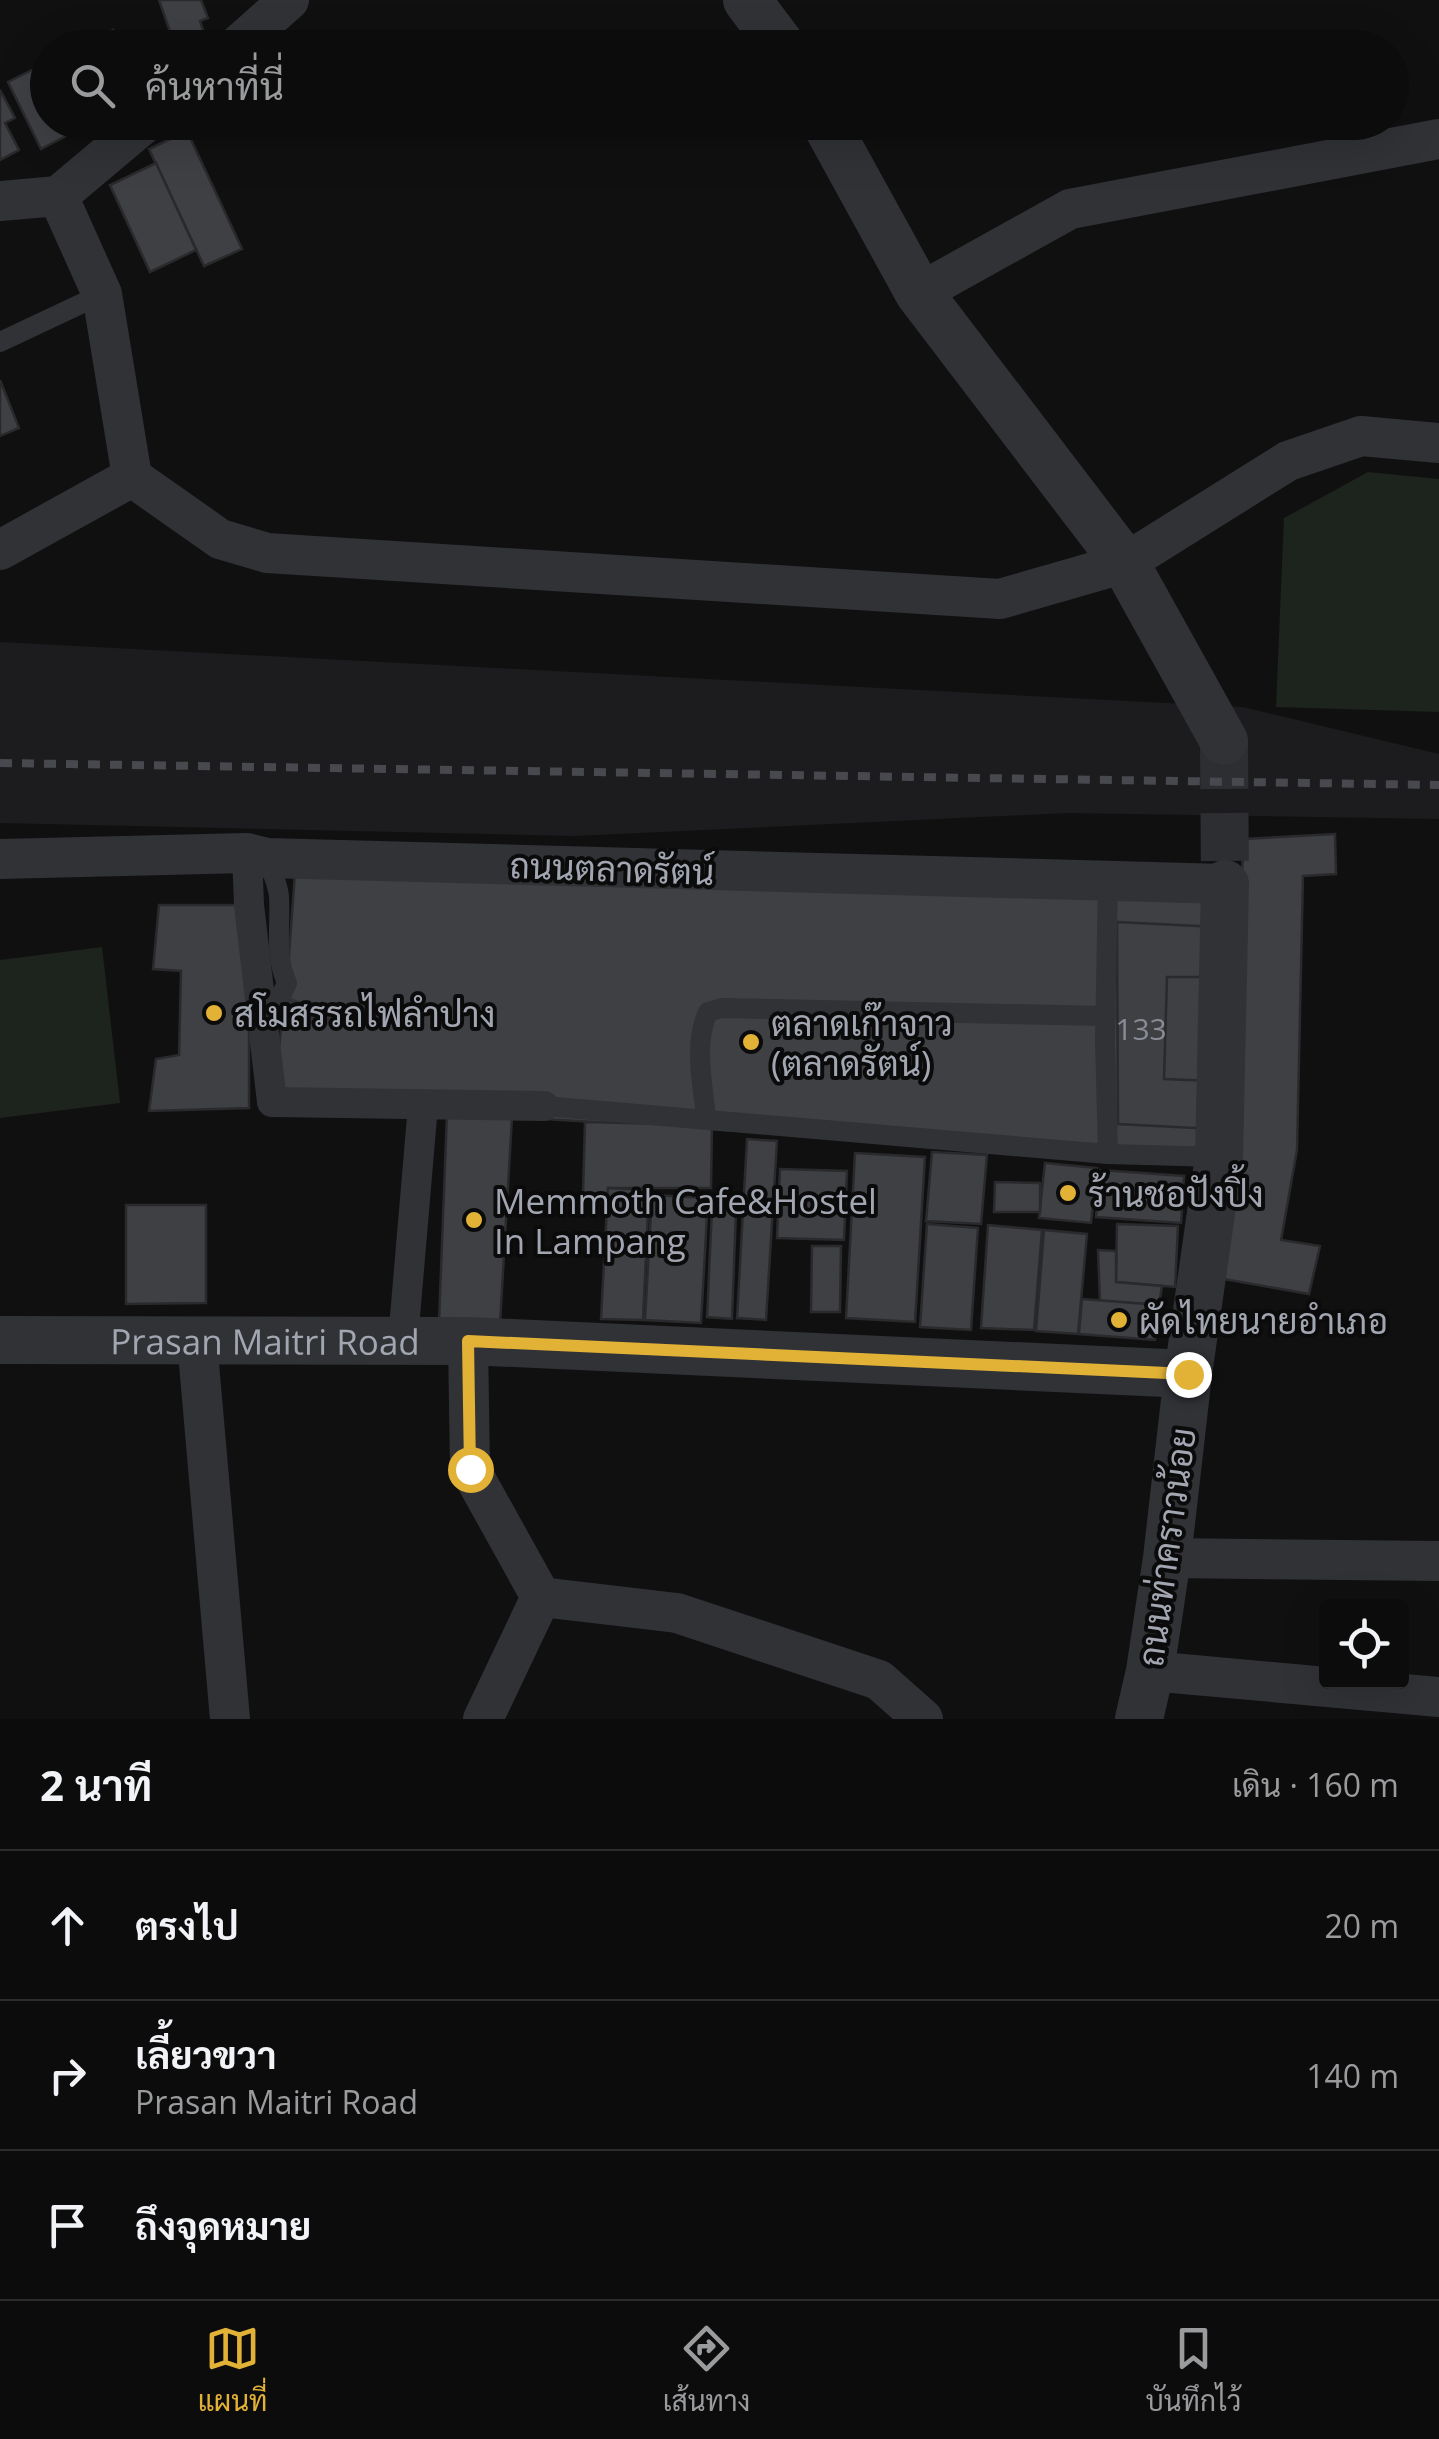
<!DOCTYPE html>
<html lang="th">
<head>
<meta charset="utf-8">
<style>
	:root { --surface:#0c0c0d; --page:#151516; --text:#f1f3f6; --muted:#9a9b9d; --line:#2c2c2e; --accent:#e2b236 }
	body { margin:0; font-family:"Open Sans",Sarabun,sans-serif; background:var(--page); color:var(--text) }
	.controls { position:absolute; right:30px; bottom:30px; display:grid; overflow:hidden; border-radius:10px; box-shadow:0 10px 40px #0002 }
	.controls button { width:90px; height:90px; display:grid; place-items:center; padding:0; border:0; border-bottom:2px solid var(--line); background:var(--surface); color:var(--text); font:50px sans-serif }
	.stop { position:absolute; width:30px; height:30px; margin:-22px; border:8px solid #e2b236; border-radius:50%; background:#fff }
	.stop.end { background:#e2b236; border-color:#fff; box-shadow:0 2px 10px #0008 }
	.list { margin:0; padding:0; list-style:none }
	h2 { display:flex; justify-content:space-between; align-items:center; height:130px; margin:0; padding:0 40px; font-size:42px }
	h2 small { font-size:32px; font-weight:400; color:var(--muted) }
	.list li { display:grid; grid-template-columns:65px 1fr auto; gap:30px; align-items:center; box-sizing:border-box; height:150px; padding:0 40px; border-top:2px solid var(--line) }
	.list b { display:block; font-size:38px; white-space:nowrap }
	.list p { margin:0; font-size:32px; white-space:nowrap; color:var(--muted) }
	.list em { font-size:32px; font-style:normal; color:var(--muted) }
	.icon { flex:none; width:55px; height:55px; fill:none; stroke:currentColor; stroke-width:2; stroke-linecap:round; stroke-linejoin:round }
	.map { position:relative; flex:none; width:1439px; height:1719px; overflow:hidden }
	.search { position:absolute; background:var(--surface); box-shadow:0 10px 40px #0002; left:30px; right:30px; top:30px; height:110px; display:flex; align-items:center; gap:25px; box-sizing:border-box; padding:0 35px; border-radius:55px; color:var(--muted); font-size:38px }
	.sheet { height:580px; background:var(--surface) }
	nav { display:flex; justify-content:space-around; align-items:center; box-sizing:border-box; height:140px; border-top:2px solid var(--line); background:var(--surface); font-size:28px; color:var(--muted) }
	nav a { display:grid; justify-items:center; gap:5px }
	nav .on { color:var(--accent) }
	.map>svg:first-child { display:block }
	.built { fill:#1c1c1e }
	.green { fill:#1d231d }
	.building { fill:#3f4044; stroke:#2a2a2d; stroke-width:2.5 }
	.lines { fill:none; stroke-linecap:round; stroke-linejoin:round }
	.tertiary-tunnel { stroke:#2d2e31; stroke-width:48; stroke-dasharray:48 24; stroke-linecap:butt }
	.service { stroke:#313236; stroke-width:20 }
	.pedestrian { stroke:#313236; stroke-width:30 }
	.minor { stroke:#313236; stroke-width:40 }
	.tertiary { stroke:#313236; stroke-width:48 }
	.rail { stroke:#48494f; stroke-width:8; stroke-dasharray:12 10; stroke-linecap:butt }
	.route { stroke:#e2b236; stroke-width:12 }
	.poi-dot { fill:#e2b236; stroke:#0b0b0c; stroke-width:4 }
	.labels { text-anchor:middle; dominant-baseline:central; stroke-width:8; stroke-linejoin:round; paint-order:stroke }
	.number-label { font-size:30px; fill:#898c96 }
	.street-label { font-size:35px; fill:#a2a6b1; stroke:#0b0b0c }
	.poi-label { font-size:35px; fill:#a2a6b1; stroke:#0b0b0c; text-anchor:start }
</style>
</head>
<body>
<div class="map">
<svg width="1439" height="1719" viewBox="0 0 1439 1719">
	<rect width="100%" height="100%" fill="#101011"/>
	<polygon class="built" points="0,642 1243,707 1439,754 1439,819 1068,813 574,836 0,823"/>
	<g class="green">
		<polygon points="1368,472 1439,479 1439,712 1276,707 1284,518"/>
		<polygon points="102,947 120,1103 0,1118 0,960"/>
	</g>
	<g class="building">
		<polygon points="159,0 201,0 208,18 200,21 205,36 175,46"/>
		<polygon points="113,30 121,48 77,48"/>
		<polygon points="48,62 48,122 93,122 41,149 8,82"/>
		<polygon points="0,90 15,118 5,123 19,150 0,160"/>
		<polygon points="187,131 242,249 204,266 149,149"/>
		<polygon points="156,163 196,250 150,272 110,185"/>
		<polygon points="0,380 19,428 0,436"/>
		<polygon points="1335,834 1336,874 1303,876 1297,1150 1281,1240 1320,1246 1309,1294 1218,1278 1236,1162 1243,839"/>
		<polygon points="296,859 1225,884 1219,1157 1108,1154 272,1102 287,983"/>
		<polygon points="159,905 249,905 249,1108 149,1111 156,1059 179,1055 181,971 153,969"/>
		<polygon points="1117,922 1217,927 1213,977 1167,977 1164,1079 1214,1081 1214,1129 1118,1124"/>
		<polygon points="447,1113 512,1117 500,1323 439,1322"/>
		<polygon points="585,1122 712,1125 711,1188 608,1188 608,1197 583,1195"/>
		<polygon points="747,1139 777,1141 766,1320 737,1318"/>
		<polygon points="932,1152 987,1155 981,1224 926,1221"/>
		<polygon points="855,1153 925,1157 915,1322 846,1318"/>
		<polygon points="1045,1163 1097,1168 1091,1223 1039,1218"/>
		<polygon points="780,1169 847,1171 844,1240 777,1238"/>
		<polygon points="1100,1170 1184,1176 1181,1223 1096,1217"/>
		<polygon points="995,1182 1040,1183 1040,1212 994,1212"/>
		<polygon points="608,1188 649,1190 643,1320 601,1319"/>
		<polygon points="652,1195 708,1198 701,1323 645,1320"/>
		<polygon points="126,1205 206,1205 206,1303 126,1304"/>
		<polygon points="712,1209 736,1210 732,1319 707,1317"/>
		<polygon points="927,1224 978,1228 971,1330 920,1327"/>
		<polygon points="1117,1224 1178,1226 1175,1287 1116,1282"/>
		<polygon points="988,1225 1042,1230 1034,1330 981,1328"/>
		<polygon points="1044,1230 1087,1234 1078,1334 1036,1331"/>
		<polygon points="812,1246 841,1246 840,1312 811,1312"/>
		<polygon points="1098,1250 1116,1251 1116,1282 1162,1286 1159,1305 1100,1301"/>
		<polygon points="1082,1299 1159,1305 1155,1340 1079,1334"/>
	</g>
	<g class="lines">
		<polyline class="tertiary-tunnel" points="1224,741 1225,884"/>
		<g class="service">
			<polyline points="0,342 102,294"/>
			<path d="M267,858C271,870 278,884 279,896C281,927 274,954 287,983L279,1000C293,1020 353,1014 378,1015"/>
			<polyline points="544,1106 1108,1154 1219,1157"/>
			<path d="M706,1118C703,1084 693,1044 708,1012L722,1008L1106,1016"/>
			<polyline points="1108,1154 1105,1040 1108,881"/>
		</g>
		<g class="pedestrian">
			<polyline points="247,853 249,905 272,1102 544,1106"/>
			<polyline points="403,1340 423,1105"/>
		</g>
		<g class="minor">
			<polyline points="235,48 289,0"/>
			<polyline points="0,201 58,196"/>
			<polyline points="919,293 1070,209 1439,139"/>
			<polyline points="132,477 220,539 267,553 1000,599 1125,563 1288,461 1361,436 1439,443"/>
			<polyline points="0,550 132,477 102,294 58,196 146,122"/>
			<polyline points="0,859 247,853 267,858 1225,884"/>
			<polyline points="197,1341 230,1719"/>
			<polyline points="468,1341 470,1469 541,1597 677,1613 879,1680 923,1719"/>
			<polyline points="1167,1558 1439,1561"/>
			<polyline points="1150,1671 1439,1697"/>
			<polyline points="483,1719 541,1597"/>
		</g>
		<g class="tertiary">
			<polyline points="747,0 783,48"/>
			<polyline points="825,122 919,293 1125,563 1224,741"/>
			<path id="s1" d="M0,1340L468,1341L1188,1374"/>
			<polyline points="1139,1719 1150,1671 1167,1558 1188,1374 1219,1157 1225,884"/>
		</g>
		<polyline class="rail" points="0,763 1439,785"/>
	</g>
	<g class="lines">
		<polyline class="route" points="470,1469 468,1341 1188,1374"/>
	</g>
	<g class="poi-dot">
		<circle cx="214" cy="1013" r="10"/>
		<circle cx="751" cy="1042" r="10"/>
		<circle cx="1068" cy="1193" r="10"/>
		<circle cx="474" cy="1220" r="10"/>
		<circle cx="1119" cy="1320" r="10"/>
	</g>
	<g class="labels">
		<g class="number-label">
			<text x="1141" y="1028">133</text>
		</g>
		<g class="street-label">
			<text transform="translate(612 868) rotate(2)">ถนนตลาดรัตน์</text>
			<text stroke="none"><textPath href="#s1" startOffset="265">Prasan Maitri Road</textPath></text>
			<text transform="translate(1166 1547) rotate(-82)">ถนนท่าคราวน้อย</text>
		</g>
		<g class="poi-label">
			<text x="234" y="1013">สโมสรรถไฟลำปาง</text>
			<text x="771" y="1022">ตลาดเก๊าจาว<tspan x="771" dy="40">(ตลาดรัตน์)</tspan></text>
			<text x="1088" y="1193">ร้านชอปังปิ้ง</text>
			<text x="494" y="1200">Memmoth Cafe&amp;Hostel<tspan x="494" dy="40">In Lampang</tspan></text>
			<text x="1139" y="1320">ผัดไทยนายอำเภอ</text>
		</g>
	</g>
</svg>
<div class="controls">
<button><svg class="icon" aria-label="locate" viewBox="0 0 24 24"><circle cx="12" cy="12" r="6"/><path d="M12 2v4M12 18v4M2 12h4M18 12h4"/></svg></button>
</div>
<div class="stop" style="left:470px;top:1469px"></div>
<div class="stop end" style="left:1188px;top:1374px"></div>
<div class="search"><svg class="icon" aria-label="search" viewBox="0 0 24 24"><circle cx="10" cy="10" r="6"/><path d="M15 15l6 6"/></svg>ค้นหาที่นี่</div>
</div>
<section class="sheet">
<h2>2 นาที<small>เดิน · 160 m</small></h2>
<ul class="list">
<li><svg class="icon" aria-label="ahead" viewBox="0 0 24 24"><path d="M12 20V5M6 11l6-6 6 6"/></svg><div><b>ตรงไป</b></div><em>20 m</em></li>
<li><svg class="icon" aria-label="right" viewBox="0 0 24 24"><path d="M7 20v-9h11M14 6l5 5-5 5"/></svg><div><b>เลี้ยวขวา</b><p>Prasan Maitri Road</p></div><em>140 m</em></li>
<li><svg class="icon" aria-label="arrive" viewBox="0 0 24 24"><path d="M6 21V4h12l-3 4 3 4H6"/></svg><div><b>ถึงจุดหมาย</b></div></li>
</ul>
</section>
<nav>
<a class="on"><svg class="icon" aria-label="map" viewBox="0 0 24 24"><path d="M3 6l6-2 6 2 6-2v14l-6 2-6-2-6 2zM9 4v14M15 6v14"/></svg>แผนที่</a>
<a><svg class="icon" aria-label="directions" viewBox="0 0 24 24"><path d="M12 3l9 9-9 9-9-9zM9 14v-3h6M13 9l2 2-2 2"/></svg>เส้นทาง</a>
<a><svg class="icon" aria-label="saved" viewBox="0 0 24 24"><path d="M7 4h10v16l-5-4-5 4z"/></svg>บันทึกไว้</a>
</nav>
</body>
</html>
